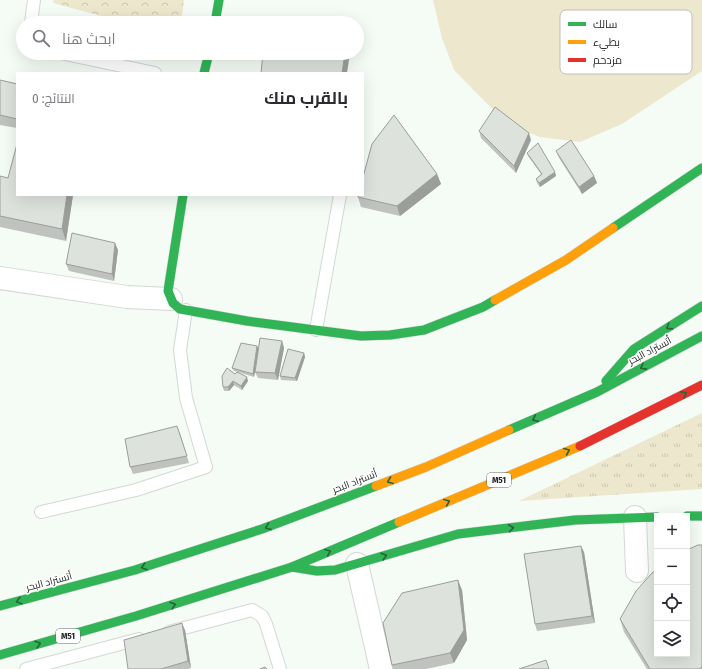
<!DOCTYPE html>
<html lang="ar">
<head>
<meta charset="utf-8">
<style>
	:root { --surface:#fff; --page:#f2f2f3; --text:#2b2b33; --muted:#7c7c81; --line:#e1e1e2 }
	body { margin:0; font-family:"Fira Sans Condensed",Cairo,sans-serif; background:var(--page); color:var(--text); direction:rtl }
	.controls { position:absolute; right:12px; bottom:12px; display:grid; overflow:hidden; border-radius:0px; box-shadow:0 4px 16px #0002 }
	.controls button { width:36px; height:36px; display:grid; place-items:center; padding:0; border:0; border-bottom:1px solid var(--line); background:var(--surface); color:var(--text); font:20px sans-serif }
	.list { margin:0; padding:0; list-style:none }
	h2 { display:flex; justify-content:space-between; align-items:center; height:52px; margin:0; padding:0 16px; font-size:17px }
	h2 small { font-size:13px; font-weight:400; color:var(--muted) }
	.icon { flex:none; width:22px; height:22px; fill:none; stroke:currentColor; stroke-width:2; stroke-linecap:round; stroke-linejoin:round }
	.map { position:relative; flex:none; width:702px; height:669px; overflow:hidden; direction:ltr }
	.search { position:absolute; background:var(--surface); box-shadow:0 4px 16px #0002; left:16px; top:16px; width:348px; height:44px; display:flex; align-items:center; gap:10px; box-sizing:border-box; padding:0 14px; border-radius:22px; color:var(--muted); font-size:15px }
	.panel { position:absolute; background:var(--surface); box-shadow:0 4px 16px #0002; left:16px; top:72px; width:348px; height:124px; border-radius:0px; direction:rtl }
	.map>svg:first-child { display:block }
	.grass { fill:url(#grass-tufts) }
	.forest { fill:url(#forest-crowns) }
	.green { fill:#ede7cd }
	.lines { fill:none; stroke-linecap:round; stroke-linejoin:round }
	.lane-casing { stroke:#d3d8d4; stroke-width:14 }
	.street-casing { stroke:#d3d8d4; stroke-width:24 }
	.fast-casing { stroke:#d3d8d4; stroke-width:10 }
	.slow-casing { stroke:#d3d8d4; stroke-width:10 }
	.jam-casing { stroke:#d3d8d4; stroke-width:10 }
	.lane { stroke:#fefffe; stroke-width:12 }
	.street { stroke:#fefffe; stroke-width:22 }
	.fast { stroke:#30b455; stroke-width:9 }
	.slow { stroke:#ff9f0a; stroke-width:9 }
	.jam { stroke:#e5322d; stroke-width:9 }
	.wall { fill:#bfc2be }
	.shaded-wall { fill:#9b9e9b }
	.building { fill:#dee2dd; stroke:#9b9e9b }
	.oneway { stroke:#2b623a }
	.labels { text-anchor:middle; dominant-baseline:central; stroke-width:3; stroke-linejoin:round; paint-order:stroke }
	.shield { fill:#fff; stroke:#686b68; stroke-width:1 }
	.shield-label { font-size:9px; font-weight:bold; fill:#272b28 }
	.street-label { font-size:10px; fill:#272b28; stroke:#fff }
	.key { fill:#fff; stroke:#bebfbe; stroke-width:1 }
	.key-label { font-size:11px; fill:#272b28 }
</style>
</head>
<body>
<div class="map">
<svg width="702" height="669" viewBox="0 0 702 669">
	<defs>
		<pattern id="grass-tufts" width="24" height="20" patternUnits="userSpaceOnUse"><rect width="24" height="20" fill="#ede7cd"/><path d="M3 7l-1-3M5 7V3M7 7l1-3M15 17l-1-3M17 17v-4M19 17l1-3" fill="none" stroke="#cbc6b0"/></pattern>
		<pattern id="forest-crowns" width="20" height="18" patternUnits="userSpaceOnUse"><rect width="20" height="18" fill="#ede7cd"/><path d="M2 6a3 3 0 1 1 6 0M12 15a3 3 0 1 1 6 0" fill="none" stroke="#cbc6b0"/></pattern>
	</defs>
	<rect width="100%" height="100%" fill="#f5fcf6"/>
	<polygon class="grass" points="702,413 702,489 519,501"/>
	<polygon class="forest" points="54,0 184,0 181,23 127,23 53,3"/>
	<polygon class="green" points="433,0 702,0 702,71 622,124 580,142 540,137 506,123 454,70 442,38"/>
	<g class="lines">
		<g class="lane-casing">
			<g id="lane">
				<polyline points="31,23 34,0"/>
				<polyline points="60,53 155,73"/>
				<polyline points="316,330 340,195"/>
				<polyline points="41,512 136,490 206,467 186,398 180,350 186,310"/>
				<polyline points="169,632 252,610 262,616 266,624 280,669"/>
				<polyline points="26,669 139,639"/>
			</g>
		</g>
		<g class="street-casing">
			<g id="street">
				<polyline points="0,278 127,297 171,299"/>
				<polyline points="635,517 637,571"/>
				<polyline points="357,564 381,669"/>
			</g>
		</g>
		<g class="fast-casing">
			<g id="fast">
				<polyline points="215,23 219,0"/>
				<polyline points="204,73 209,53"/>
				<polyline points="183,195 168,291 173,303 180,309 247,321 361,336 390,335 424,330 483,307 495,300"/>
				<polyline points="613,228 702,168"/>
				<polyline points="606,381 634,349 702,306"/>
				<polyline points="509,430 597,392 702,336"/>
				<polyline points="687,516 702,516"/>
				<polyline points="292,567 317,571 335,570 458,534 575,520 657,517"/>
				<polyline points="0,606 135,570 262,529 376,486"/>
				<polyline points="0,655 136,616 292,567 399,522"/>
			</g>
		</g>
		<g class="slow-casing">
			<g id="slow">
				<polyline points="495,300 566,260 613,228"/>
				<polyline points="376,486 426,467 509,430"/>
				<polyline points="399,522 580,446"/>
			</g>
		</g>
		<g class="jam-casing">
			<polyline id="jam" points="580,446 702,385"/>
		</g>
		<use href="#lane" class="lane"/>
		<use href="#street" class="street"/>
		<use href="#fast" class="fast"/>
		<use href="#slow" class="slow"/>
		<use href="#jam" class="jam"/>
	</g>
	<g class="wall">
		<polygon points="0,80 17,84 17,128 0,125"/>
		<polygon points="479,131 531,140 516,173 481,138"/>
		<polygon points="556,151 594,176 597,183 582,194 559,158"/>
		<polygon points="527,153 556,176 540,187 537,183 536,179 541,174 528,156"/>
		<polygon points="437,174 441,184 400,216 361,207 358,197"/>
		<polygon points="0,176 17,195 73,195 66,241 0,227"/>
		<polygon points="118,250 114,281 69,271 66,264"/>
		<polygon points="282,341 284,348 278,380 258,378 255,372 257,362 254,377 234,371 232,368 257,346 258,349"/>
		<polygon points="304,353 305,357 297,381 281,380 280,376"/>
		<polygon points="235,374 248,381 242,390 234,385 229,391 224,391 223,387"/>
		<polygon points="180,433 189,463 133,474 130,467"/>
		<polygon points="702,545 702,669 647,669 624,632 620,619"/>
		<polygon points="584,552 595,623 537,631 535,624"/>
		<polygon points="462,590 467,640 454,663 426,669 393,669 392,665"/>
		<polygon points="185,630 191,668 188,669 128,669"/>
	</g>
	<g class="shaded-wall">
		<polygon points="345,53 350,53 347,73 342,73"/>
		<polygon points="529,133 531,140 516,173 514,166"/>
		<polygon points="555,172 556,176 540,187 539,183"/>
		<polygon points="437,174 441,184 400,216 397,206"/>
		<polygon points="594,176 597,183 582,194 579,187"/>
		<polygon points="67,195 73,195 66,241 62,229"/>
		<polygon points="115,243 118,250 114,281 112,274"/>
		<polygon points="282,341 284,348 278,380 275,373"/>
		<polygon points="257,346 259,350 254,377 253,374"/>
		<polygon points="304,353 305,357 297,381 295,378"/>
		<polygon points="247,377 248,381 242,390 241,386"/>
		<polygon points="233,381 234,385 229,391 228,387"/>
		<polygon points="581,546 584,552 595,623 592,616"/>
		<polygon points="458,580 462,590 467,640 454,663 450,653"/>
		<polygon points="182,623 185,630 191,668 188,661"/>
	</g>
	<g class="building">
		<polygon points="286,17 331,23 281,23"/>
		<polygon points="263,53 345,53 342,73 261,73"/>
		<polygon points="0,80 17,84 17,119 0,115"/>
		<polygon points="495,107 529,133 514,166 479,131"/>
		<polygon points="394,115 437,174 397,206 358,197 358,195 363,195 363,177 372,144"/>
		<polygon points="571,140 594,176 579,187 556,151"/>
		<polygon points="538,143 555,172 539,183 536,179 542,174 527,153"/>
		<polygon points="17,144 17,195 67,195 62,229 0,216 0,176 8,178"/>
		<polygon points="72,233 115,243 112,274 66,264"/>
		<polygon points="260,338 282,341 275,373 255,372"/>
		<polygon points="241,343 257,346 253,374 232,368"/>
		<polygon points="288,349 304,353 295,378 280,376"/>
		<polygon points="227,368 235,374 237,372 247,377 241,386 233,381 228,387 223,387 222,376"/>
		<polygon points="177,426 187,456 130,467 125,439"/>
		<polygon points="698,545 702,545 702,667 699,669 650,669 620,619 636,591 652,573 657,569 657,654 687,654 687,550"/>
		<polygon points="581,546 592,616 535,624 524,554"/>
		<polygon points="458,580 464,630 450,653 392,665 383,623 402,593"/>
		<polygon points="182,623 188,661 161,669 128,669 124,640"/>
		<polygon points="546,660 549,669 519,669"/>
		<polygon points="265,667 267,669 260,669"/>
	</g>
	<defs><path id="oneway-chevron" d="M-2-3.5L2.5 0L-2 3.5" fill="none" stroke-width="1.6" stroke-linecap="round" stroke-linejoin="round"/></defs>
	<g class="oneway">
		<use href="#oneway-chevron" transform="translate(669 327) rotate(147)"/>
		<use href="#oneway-chevron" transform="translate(643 367) rotate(152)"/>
		<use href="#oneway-chevron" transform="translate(684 394) rotate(-27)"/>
		<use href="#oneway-chevron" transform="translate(535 419) rotate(156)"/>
		<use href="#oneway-chevron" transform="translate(567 451) rotate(-23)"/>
		<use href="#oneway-chevron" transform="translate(390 481) rotate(159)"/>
		<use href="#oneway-chevron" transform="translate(447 502) rotate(-23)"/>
		<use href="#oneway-chevron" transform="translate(268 527) rotate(159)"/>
		<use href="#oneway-chevron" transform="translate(511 528) rotate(-7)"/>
		<use href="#oneway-chevron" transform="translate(328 552) rotate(-23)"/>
		<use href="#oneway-chevron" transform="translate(384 556) rotate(-16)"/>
		<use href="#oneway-chevron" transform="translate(144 567) rotate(162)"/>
		<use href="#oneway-chevron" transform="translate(19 601) rotate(165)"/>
		<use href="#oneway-chevron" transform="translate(173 605) rotate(-17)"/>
		<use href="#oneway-chevron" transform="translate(38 644) rotate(-16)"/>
	</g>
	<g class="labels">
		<g class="shield">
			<rect x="487" y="473" width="24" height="14" rx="3"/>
			<rect x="56" y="629" width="24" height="14" rx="3"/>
		</g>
		<g class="shield-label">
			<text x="499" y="480">M51</text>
			<text x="68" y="636">M51</text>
		</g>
		<g class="street-label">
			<text transform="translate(650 351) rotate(-28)">أتستراد البحر</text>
			<text transform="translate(355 482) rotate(-21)">أتستراد البحر</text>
			<text transform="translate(49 582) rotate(-15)">أتستراد البحر</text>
		</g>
	</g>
	<rect x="560" y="10" width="132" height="64" rx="6" class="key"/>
	<rect x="568" y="22" width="18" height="4" fill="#30b455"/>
	<rect x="568" y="40" width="18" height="4" fill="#ff9f0a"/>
	<rect x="568" y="58" width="18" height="4" fill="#e5322d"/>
	<g class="key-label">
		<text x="593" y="28">سالك</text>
		<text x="593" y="46">بطيء</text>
		<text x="593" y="64">مزدحم</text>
	</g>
</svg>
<div class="controls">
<button>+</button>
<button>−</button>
<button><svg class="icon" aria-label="locate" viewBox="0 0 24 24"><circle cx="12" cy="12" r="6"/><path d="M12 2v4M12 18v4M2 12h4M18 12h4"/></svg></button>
<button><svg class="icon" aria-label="layers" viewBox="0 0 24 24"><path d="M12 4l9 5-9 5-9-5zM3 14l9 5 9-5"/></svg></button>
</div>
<div class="search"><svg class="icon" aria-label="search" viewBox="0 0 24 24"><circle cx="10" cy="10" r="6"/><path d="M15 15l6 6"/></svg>ابحث هنا</div>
<section class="panel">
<h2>بالقرب منك<small>النتائج: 0</small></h2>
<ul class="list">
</ul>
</section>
</div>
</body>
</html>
